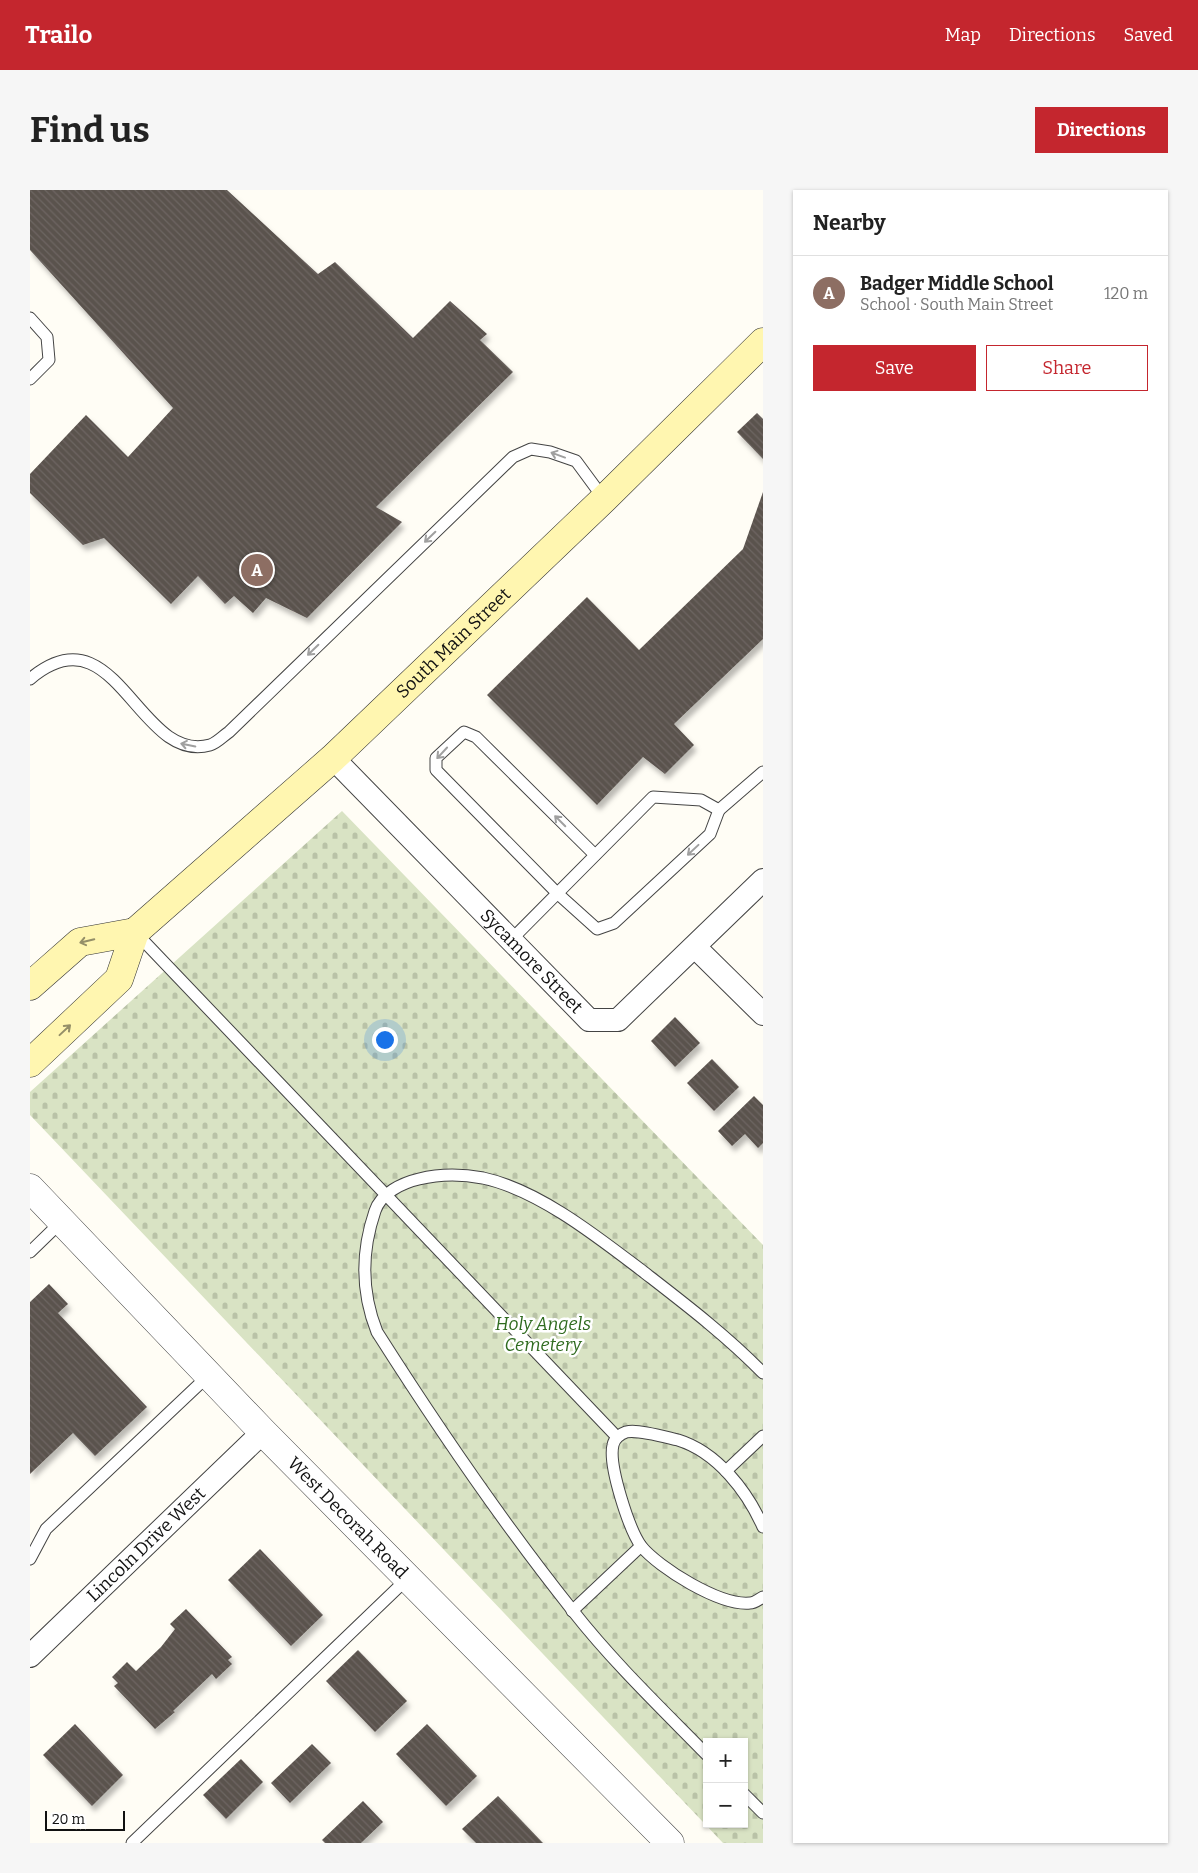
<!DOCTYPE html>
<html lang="en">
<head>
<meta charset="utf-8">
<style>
	:root { --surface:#fff; --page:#f6f6f6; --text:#222; --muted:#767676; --line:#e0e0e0; --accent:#c4262e }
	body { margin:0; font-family:Bitter,serif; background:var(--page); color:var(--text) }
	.controls { position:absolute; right:15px; bottom:15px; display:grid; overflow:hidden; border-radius:0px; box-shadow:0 1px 4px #0004 }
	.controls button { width:45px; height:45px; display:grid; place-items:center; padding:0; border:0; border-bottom:1px solid var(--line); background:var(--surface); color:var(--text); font:25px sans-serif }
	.scale { position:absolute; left:15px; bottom:12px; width:80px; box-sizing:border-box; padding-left:5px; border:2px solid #111; border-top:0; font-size:14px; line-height:18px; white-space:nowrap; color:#111; -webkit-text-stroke:4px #fff; paint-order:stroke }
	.you { position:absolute; left:354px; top:849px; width:18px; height:18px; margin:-12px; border:4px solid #fff; border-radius:50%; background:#1a73e8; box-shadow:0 0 0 8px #1a73e833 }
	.badge { display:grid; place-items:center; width:32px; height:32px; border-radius:50%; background:var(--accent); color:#fff; font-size:16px; font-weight:700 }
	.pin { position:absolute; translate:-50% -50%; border:2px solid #fff; box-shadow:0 1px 5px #0006 }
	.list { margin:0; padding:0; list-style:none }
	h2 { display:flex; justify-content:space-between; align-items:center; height:65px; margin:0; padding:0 20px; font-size:21px }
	h2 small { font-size:16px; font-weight:400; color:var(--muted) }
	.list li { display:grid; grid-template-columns:32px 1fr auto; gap:15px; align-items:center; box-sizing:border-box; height:75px; padding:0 20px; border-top:1px solid var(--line) }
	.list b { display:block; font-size:19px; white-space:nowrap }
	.list p { margin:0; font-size:16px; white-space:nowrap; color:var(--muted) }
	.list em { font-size:16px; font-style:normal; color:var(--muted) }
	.actions { display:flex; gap:10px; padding:15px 20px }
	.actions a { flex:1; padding:11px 0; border:1px solid var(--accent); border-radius:0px; text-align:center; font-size:18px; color:var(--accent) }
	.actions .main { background:var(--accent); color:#fff }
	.map { position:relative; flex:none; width:733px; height:1653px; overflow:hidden; border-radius:0px }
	header { display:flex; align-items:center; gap:30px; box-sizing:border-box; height:70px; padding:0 25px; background:var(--accent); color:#fff }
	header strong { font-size:24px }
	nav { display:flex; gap:28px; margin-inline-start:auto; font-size:18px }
	.intro { display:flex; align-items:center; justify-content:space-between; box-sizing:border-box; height:120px; padding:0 30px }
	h1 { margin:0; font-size:35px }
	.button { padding:12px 22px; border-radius:0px; background:var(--accent); color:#fff; font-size:18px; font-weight:700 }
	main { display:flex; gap:30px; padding:0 30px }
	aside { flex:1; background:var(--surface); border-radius:0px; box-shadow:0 1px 4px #0004 }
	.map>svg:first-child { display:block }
	.cemetery { fill:url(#cemetery-stones); fill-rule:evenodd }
	.building { fill:url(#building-back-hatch); filter:url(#shadow) }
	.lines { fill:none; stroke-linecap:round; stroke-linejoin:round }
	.service-casing { stroke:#444; stroke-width:13 }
	.minor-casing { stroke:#444; stroke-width:24 }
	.tertiary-casing { stroke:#444; stroke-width:29 }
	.secondary-casing { stroke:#333; stroke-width:29 }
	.service { stroke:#fff; stroke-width:11 }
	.minor { stroke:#fff; stroke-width:22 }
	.tertiary { stroke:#fff; stroke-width:28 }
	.secondary { stroke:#fff6b0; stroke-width:28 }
	.oneway { stroke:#a0a0a0 }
	.oneway2 { stroke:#948f68 }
	.labels { text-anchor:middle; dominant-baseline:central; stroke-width:5; stroke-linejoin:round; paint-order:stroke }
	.street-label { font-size:18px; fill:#111; stroke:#fff }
	.park-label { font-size:18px; font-style:italic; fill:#2f6b1f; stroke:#fff }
</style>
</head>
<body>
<header>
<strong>Trailo</strong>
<nav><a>Map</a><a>Directions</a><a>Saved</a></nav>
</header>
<div class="intro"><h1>Find us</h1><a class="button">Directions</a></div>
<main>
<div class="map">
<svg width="733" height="1653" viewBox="0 0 733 1653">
	<defs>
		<pattern id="cemetery-stones" width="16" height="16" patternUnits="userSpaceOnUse" patternTransform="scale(1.25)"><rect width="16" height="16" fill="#d9e3c4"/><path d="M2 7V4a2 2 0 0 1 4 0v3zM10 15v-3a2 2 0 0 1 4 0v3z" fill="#b9c2a7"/></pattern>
		<pattern id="building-back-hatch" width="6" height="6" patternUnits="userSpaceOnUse" patternTransform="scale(1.25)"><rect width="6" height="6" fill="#5a524d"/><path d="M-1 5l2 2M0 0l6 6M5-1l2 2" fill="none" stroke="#6d6662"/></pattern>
		<filter id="shadow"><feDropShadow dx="3" dy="5.5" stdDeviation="2.5" flood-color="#0004"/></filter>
	</defs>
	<rect width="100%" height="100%" fill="#fffdf5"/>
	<path class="cemetery" d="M312,621L733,1055V1653H693L0,925V902ZM677,1552H714V1634H677Z"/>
	<g class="building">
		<polygon points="0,0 197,0 288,84 305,72 383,148 420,111 457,144 450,150 483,182 346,317 372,332 277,428 236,408 223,423 204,406 195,414 168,386 141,414 74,348 53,355 0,303 0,284 56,225 98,267 143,218 0,60"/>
		<polygon points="727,223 733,229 733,269 707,242"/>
		<polygon points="733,302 733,449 644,534 664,555 635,584 613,567 567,615 457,505 557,407 609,460 713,359"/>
		<polygon points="645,827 670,853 645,877 621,851"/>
		<polygon points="682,869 709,897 684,921 657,893"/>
		<polygon points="724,906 733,915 733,953 728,958 715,944 702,956 688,941"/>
		<polygon points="19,1094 38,1114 28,1123 117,1217 65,1266 43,1243 0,1284 0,1112"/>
		<polygon points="230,1359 293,1425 261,1456 198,1390"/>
		<polygon points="156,1419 202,1467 198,1470 202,1474 186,1489 182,1484 143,1521 145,1522 125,1539 84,1496 88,1493 82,1487 97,1472 106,1481 131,1457 145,1439 140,1434"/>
		<polygon points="328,1460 377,1511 345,1542 296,1491"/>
		<polygon points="45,1534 93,1585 62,1616 13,1565"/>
		<polygon points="397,1534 447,1586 416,1616 366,1564"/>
		<polygon points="282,1554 301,1573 260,1613 241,1593"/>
		<polygon points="211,1569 233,1592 196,1629 173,1605"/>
		<polygon points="468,1606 513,1653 446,1653 432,1639"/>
		<polygon points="333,1611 353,1632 331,1653 295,1653 292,1650"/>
	</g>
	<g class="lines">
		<g class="service-casing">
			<g id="service">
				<polyline points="0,128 17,147 19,170 0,189"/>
				<path d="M0,489C86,416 108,575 180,555C187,553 193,546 199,542L483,267L501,259L520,262L546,271L574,309"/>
				<polyline points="565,665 446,547 434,542 406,568 406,580 527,703 567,739 584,733 680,644 689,620"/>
				<polyline points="106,743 587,1247"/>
				<polyline points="481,750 623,607 671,610 689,620 733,582"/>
				<polyline points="0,1062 32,1031"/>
				<polyline points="696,1281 733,1246"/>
				<path d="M733,1337C717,1301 687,1262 648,1250C635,1247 608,1239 596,1242C590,1244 584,1249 583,1255C578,1275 599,1339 611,1356C629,1378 690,1416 720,1413C725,1413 729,1409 733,1407"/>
				<polyline points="0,1369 16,1339 179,1185"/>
				<polyline points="542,1421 611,1356"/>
				<path d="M677,1565C631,1518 583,1472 543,1421C472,1332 408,1238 347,1142C331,1102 331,1062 345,1021C351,1003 372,993 389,989C409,984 432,984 453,988C509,1000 569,1048 615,1083C655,1114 697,1146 733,1183"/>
				<polyline points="714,1604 733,1623"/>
				<polyline points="102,1653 378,1388"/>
			</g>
		</g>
		<g class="minor-casing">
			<g id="minor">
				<path id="s1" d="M303,568L559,830H588L733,690"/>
				<polyline points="665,757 733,824"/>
				<path id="s2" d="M0,1466L233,1242"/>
			</g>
		</g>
		<g class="tertiary-casing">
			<g id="tertiary">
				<path id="s3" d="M0,998L233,1242L640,1653"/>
			</g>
		</g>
		<g class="secondary-casing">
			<g id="secondary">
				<polyline points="0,796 50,752 105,742"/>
				<path id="s4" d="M0,873L89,789L105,742L303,568L574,309L733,152"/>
			</g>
		</g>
		<use href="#service" class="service"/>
		<use href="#minor" class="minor"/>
		<use href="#tertiary" class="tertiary"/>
		<use href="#secondary" class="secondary"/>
	</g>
	<defs><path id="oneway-shaft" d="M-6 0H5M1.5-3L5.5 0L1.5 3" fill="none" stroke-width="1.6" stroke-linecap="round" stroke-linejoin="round" transform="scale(1.25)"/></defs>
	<g class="oneway">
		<use href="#oneway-shaft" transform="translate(528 265) rotate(-160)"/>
		<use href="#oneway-shaft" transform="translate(400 347) rotate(136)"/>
		<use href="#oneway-shaft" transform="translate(283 460) rotate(136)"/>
		<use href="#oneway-shaft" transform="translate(158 555) rotate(-168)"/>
		<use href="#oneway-shaft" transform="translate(412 563) rotate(133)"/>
		<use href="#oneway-shaft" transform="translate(530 631) rotate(-135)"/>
		<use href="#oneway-shaft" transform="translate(663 660) rotate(137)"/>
	</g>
	<g class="oneway2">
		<use href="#oneway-shaft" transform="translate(57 751) rotate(166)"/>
		<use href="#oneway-shaft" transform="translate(35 840) rotate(-43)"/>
	</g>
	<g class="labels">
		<g class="street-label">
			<text stroke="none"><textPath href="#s4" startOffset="602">South Main Street</textPath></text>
			<text stroke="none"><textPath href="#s1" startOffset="284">Sycamore Street</textPath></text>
			<text stroke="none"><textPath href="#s3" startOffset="458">West Decorah Road</textPath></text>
			<text stroke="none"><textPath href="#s2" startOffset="161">Lincoln Drive West</textPath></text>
		</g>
		<g class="park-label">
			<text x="513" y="1134">Holy Angels<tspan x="513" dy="21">Cemetery</tspan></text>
		</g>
	</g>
</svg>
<div class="controls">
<button>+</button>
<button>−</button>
</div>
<div class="scale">20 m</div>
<div class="you"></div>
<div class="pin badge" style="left:227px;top:380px;background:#8d6e63">A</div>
</div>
<aside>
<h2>Nearby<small></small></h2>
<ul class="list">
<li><span class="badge" style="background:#8d6e63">A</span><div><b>Badger Middle School</b><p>School · South Main Street</p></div><em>120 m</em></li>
</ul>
<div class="actions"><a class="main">Save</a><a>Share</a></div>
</aside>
</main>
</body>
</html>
